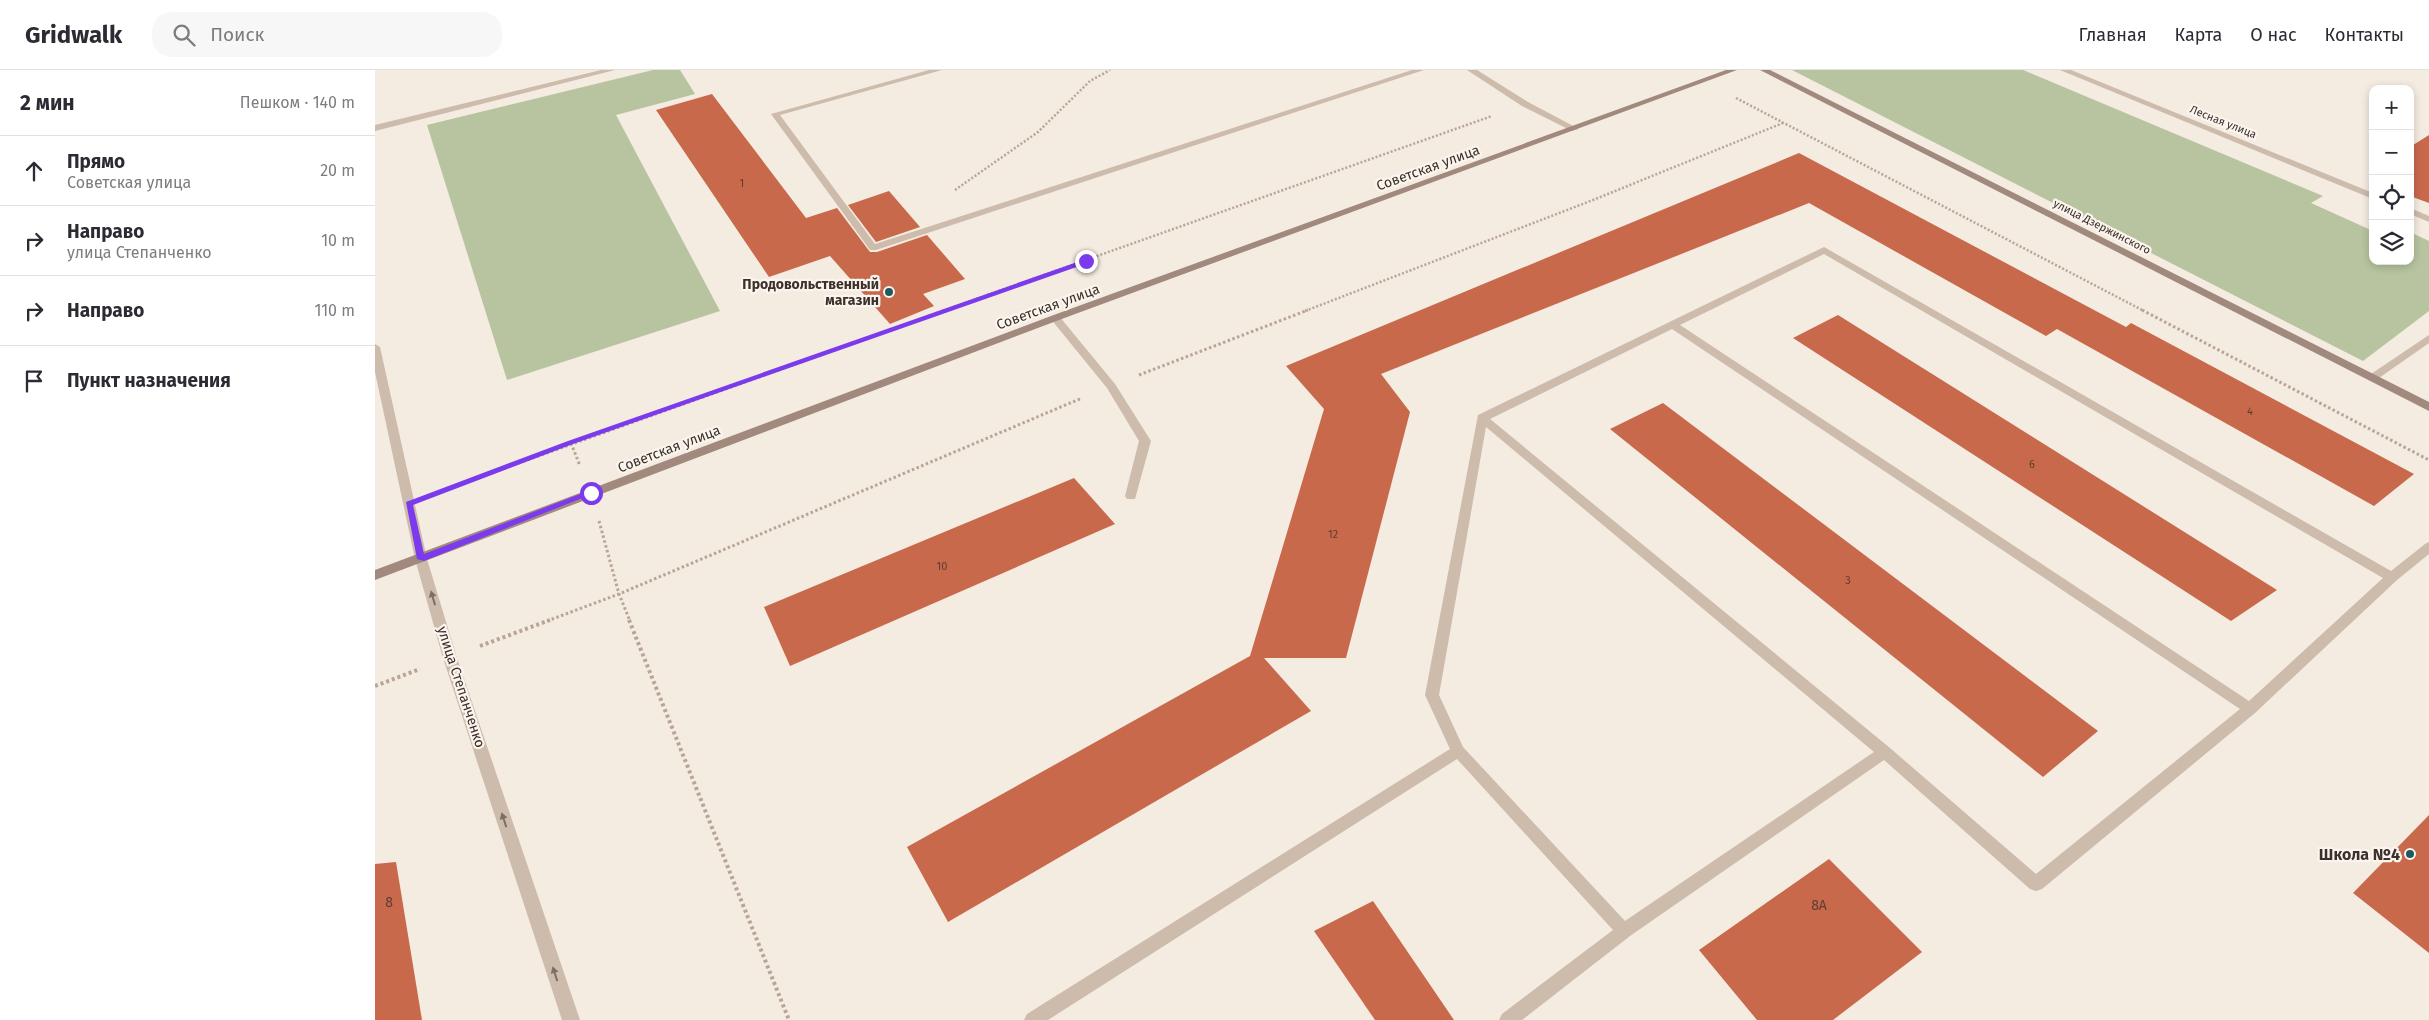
<!DOCTYPE html>
<html lang="ru">
<head>
<meta charset="utf-8">
<style>
	:root { --surface:#fff; --page:#f7f7f7; --text:#2b2b33; --muted:#7c7c81; --line:#e1e1e2 }
	body { margin:0; font-family:"Fira Sans",sans-serif; background:var(--page); color:var(--text) }
	.controls { position:absolute; right:15px; top:15px; display:grid; overflow:hidden; border-radius:10px; box-shadow:0 2px 8px #0003 }
	.controls button { width:45px; height:45px; display:grid; place-items:center; padding:0; border:0; border-bottom:1px solid var(--line); background:var(--surface); color:var(--text); font:25px sans-serif }
	.stop { position:absolute; width:15px; height:15px; margin:-11px; border:4px solid #7c3aed; border-radius:50%; background:#fff }
	.stop.end { background:#7c3aed; border-color:#fff; box-shadow:0 1px 5px #0008 }
	.list { margin:0; padding:0; list-style:none }
	h2 { display:flex; justify-content:space-between; align-items:center; height:65px; margin:0; padding:0 20px; font-size:21px }
	h2 small { font-size:16px; font-weight:400; color:var(--muted) }
	.list li { display:grid; grid-template-columns:32px 1fr auto; gap:15px; align-items:center; box-sizing:border-box; height:70px; padding:0 20px; border-top:1px solid var(--line) }
	.list b { display:block; font-size:19px; white-space:nowrap }
	.list p { margin:0; font-size:16px; white-space:nowrap; color:var(--muted) }
	.list em { font-size:16px; font-style:normal; color:var(--muted) }
	.icon { flex:none; width:28px; height:28px; fill:none; stroke:currentColor; stroke-width:2; stroke-linecap:round; stroke-linejoin:round }
	.map { position:relative; flex:none; width:2054px; height:950px; overflow:hidden }
	header { display:flex; align-items:center; gap:30px; box-sizing:border-box; height:70px; padding:0 25px; background:var(--surface); border-bottom:1px solid var(--line) }
	header strong { font-size:24px }
	nav { display:flex; gap:28px; margin-inline-start:auto; font-size:18px }
	.search { width:350px; height:45px; background:var(--page); display:flex; align-items:center; gap:12px; box-sizing:border-box; padding:0 18px; border-radius:20px; color:var(--muted); font-size:19px }
	main { display:flex }
	aside { flex:1; background:var(--surface) }
	.map>svg:first-child { display:block }
	.green { fill:#b8c4a0 }
	.building { fill:#c8694b }
	.lines { fill:none; stroke-linecap:round; stroke-linejoin:round }
	.path-far2 { stroke:#b9a596; stroke-width:2.5; stroke-dasharray:2 2; stroke-linecap:butt }
	.path-far1 { stroke:#b9a596; stroke-width:3; stroke-dasharray:2.5 2.5; stroke-linecap:butt }
	.path { stroke:#b9a596; stroke-width:4; stroke-dasharray:3 3; stroke-linecap:butt }
	.lane { fill:#cdbbac; fill-rule:evenodd }
	.street { fill:#cdbbac; fill-rule:evenodd }
	.secondary { fill:#a18a7d; fill-rule:evenodd }
	.oneway { fill:#7d6f65 }
	.route { fill:#7c3aed }
	.poi-dot { fill:#1f5a5e; stroke:#fbf5ee; stroke-width:2 }
	.labels { text-anchor:middle; dominant-baseline:central; stroke-width:4.5; stroke-linejoin:round; paint-order:stroke }
	.far-street-label { font-size:11px; fill:#3b302b; stroke:#fbf5ee }
	.number-label { font-size:11px; fill:#5e3e33 }
	.street-label { font-size:14px; fill:#3b302b; stroke:#fbf5ee }
	.poi-label { font-size:14px; font-weight:bold; fill:#3b302b; stroke:#fbf5ee; text-anchor:end }
	.near-number-label { font-size:14px; fill:#5e3e33 }
	.near-poi-label { font-size:16px; font-weight:bold; fill:#3b302b; stroke:#fbf5ee; text-anchor:end }
</style>
</head>
<body>
<header>
<strong>Gridwalk</strong>
<div class="search"><svg class="icon" aria-label="search" viewBox="0 0 24 24"><circle cx="10" cy="10" r="6"/><path d="M15 15l6 6"/></svg>Поиск</div>
<nav><a>Главная</a><a>Карта</a><a>О нас</a><a>Контакты</a></nav>
</header>
<main>
<aside>
<h2>2 мин<small>Пешком · 140 m</small></h2>
<ul class="list">
<li><svg class="icon" aria-label="ahead" viewBox="0 0 24 24"><path d="M12 20V5M6 11l6-6 6 6"/></svg><div><b>Прямо</b><p>Советская улица</p></div><em>20 m</em></li>
<li><svg class="icon" aria-label="right" viewBox="0 0 24 24"><path d="M7 20v-9h11M14 6l5 5-5 5"/></svg><div><b>Направо</b><p>улица Степанченко</p></div><em>10 m</em></li>
<li><svg class="icon" aria-label="right" viewBox="0 0 24 24"><path d="M7 20v-9h11M14 6l5 5-5 5"/></svg><div><b>Направо</b></div><em>110 m</em></li>
<li><svg class="icon" aria-label="arrive" viewBox="0 0 24 24"><path d="M6 21V4h12l-3 4 3 4H6"/></svg><div><b>Пункт назначения</b></div></li>
</ul>
</aside>
<div class="map">
<svg width="2054" height="950" viewBox="0 0 2054 950">
	<rect width="100%" height="100%" fill="#f4ebe1"/>
	<g class="green">
		<polygon points="278,0 305,0 320,24 241,45 345,241 132,310 52,55"/>
		<polygon points="1417,0 1648,0 1948,126 1936,133 1998,161 1998,191 2035,191 2035,162 2054,171 2054,241 1988,291"/>
	</g>
	<g class="building">
		<polygon points="337,24 431,148 462,138 495,182 502,182 552,165 590,209 548,224 559,236 515,254 455,186 394,207 281,40"/>
		<polygon points="2054,65 2054,133 2035,126 2035,77"/>
		<polygon points="1424,83 1751,257 1756,253 2039,404 1999,436 1682,259 1671,266 1434,133 1006,304 1035,342 971,588 889,588 936,641 573,852 532,777 875,586 949,339 911,296"/>
		<polygon points="514,121 545,157 501,172 473,135"/>
		<polygon points="1463,245 1902,520 1856,551 1418,268"/>
		<polygon points="1288,333 1723,661 1668,707 1235,359"/>
		<polygon points="699,408 740,454 415,596 389,537"/>
		<polygon points="2054,745 2054,883 1978,823"/>
		<polygon points="1454,789 1547,882 1458,950 1382,950 1324,880"/>
		<polygon points="21,792 47,950 0,950 0,794"/>
		<polygon points="998,831 1079,950 1000,950 939,861"/>
	</g>
	<g class="lines">
		<g class="path-far2">
			<polyline points="1361,28 1769,241"/>
			<polyline points="580,120 663,62 715,11 735,0"/>
			<polyline points="567,241 1117,46"/>
			<polyline points="930,241 1218,130 1408,53"/>
		</g>
		<g class="path-far1">
			<polyline points="1767,240 2054,390"/>
			<polyline points="764,305 933,240"/>
			<polyline points="196,373 205,396"/>
			<polyline points="63,422 571,240"/>
			<polyline points="224,451 244,524 255,551"/>
			<polyline points="172,551 244,524 707,328"/>
		</g>
		<g class="path">
			<polyline points="254,550 414,950"/>
			<polyline points="105,576 175,550"/>
			<polyline points="0,616 45,599"/>
		</g>
		<g class="lane">
			<polygon points="226,0 240,0 0,61 0,55"/>
			<polygon points="554,0 567,0 405,45 500,174 1037,0 1049,0 501,180 495,180 396,44"/>
			<polygon points="1092,0 1102,0 1153,32 1204,59 1197,61 1147,36"/>
			<path d="M1449,177L2016,501L2050,474L2054,472V484L2022,510L1880,643L1667,819L1661,821L1655,819L1509,690L1255,866L1147,950H1124L1127,944L1238,860L1082,689L673,950H649L652,944L1075,679L1050,625L1103,345ZM1449,184L2008,508L1874,631L1305,255ZM1297,259L1865,639L1661,804L1515,678L1115,349ZM1111,357L1499,682L1250,851L1088,677L1064,625Z"/>
			<polygon points="680,245 684,246 740,314 776,371 760,429 752,429 750,426 764,371 732,318 675,248"/>
		</g>
		<g class="street">
			<polygon points="1685,0 1696,0 1998,123 1998,129"/>
			<polygon points="2035,138 2054,146 2054,152 2035,144"/>
			<polygon points="2054,265 2054,273 2001,310 1993,310 1992,308 1993,306"/>
			<polygon points="0,274 5,277 52,489 82,588 205,950 187,950 68,588 40,489 0,302"/>
		</g>
		<g class="secondary">
			<polygon points="1351,0 1362,0 684,250 0,510 0,500 676,246"/>
			<polygon points="1385,0 1395,0 2054,332 2054,341"/>
		</g>
	</g>
	<defs><path id="oneway-solid" d="M-6-.8H1V-3.2L6.5 0L1 3.2V.8H-6Z" transform="scale(1.25)"/></defs>
	<g class="oneway">
		<use href="#oneway-solid" transform="translate(58 528) rotate(-106)"/>
		<use href="#oneway-solid" transform="translate(129 750) rotate(-108)"/>
		<use href="#oneway-solid" transform="translate(180 904) rotate(-108)"/>
	</g>
	<polygon class="route" points="711,189 713,193 198,374 38,435 49,484 213,421 220,423 49,491 42,489 31,432 193,371"/>
	<g class="poi-dot">
		<circle cx="514" cy="222" r="5"/>
		<circle cx="2035" cy="784" r="5"/>
	</g>
	<g class="labels">
		<g class="far-street-label">
			<text transform="translate(1848 52) rotate(22)">Лесная улица</text>
			<text transform="translate(1727 157) rotate(27)">улица Дзержинского</text>
		</g>
		<g class="number-label">
			<text x="367" y="113">1</text>
			<text x="1875" y="341">4</text>
			<text x="1657" y="394">6</text>
			<text x="958" y="464">12</text>
			<text x="567" y="496">10</text>
			<text x="1473" y="510">3</text>
		</g>
		<g class="street-label">
			<text transform="translate(1053 98) rotate(-20)">Советская улица</text>
			<text transform="translate(673 237) rotate(-20)">Советская улица</text>
			<text transform="translate(294 379) rotate(-21)">Советская улица</text>
			<text transform="translate(86 617) rotate(72)">улица Степанченко</text>
		</g>
		<g class="poi-label">
			<text x="504" y="214">Продовольственный<tspan x="504" dy="16">магазин</tspan></text>
		</g>
		<g class="near-number-label">
			<text x="14" y="832">8</text>
			<text x="1444" y="835">8А</text>
		</g>
		<g class="near-poi-label">
			<text x="2025" y="784">Школа №4</text>
		</g>
	</g>
</svg>
<div class="controls">
<button>+</button>
<button>−</button>
<button><svg class="icon" aria-label="locate" viewBox="0 0 24 24"><circle cx="12" cy="12" r="6"/><path d="M12 2v4M12 18v4M2 12h4M18 12h4"/></svg></button>
<button><svg class="icon" aria-label="layers" viewBox="0 0 24 24"><path d="M12 4l9 5-9 5-9-5zM3 14l9 5 9-5"/></svg></button>
</div>
<div class="stop" style="left:216px;top:423px"></div>
<div class="stop end" style="left:711px;top:191px"></div>
</div>
</main>
</body>
</html>
